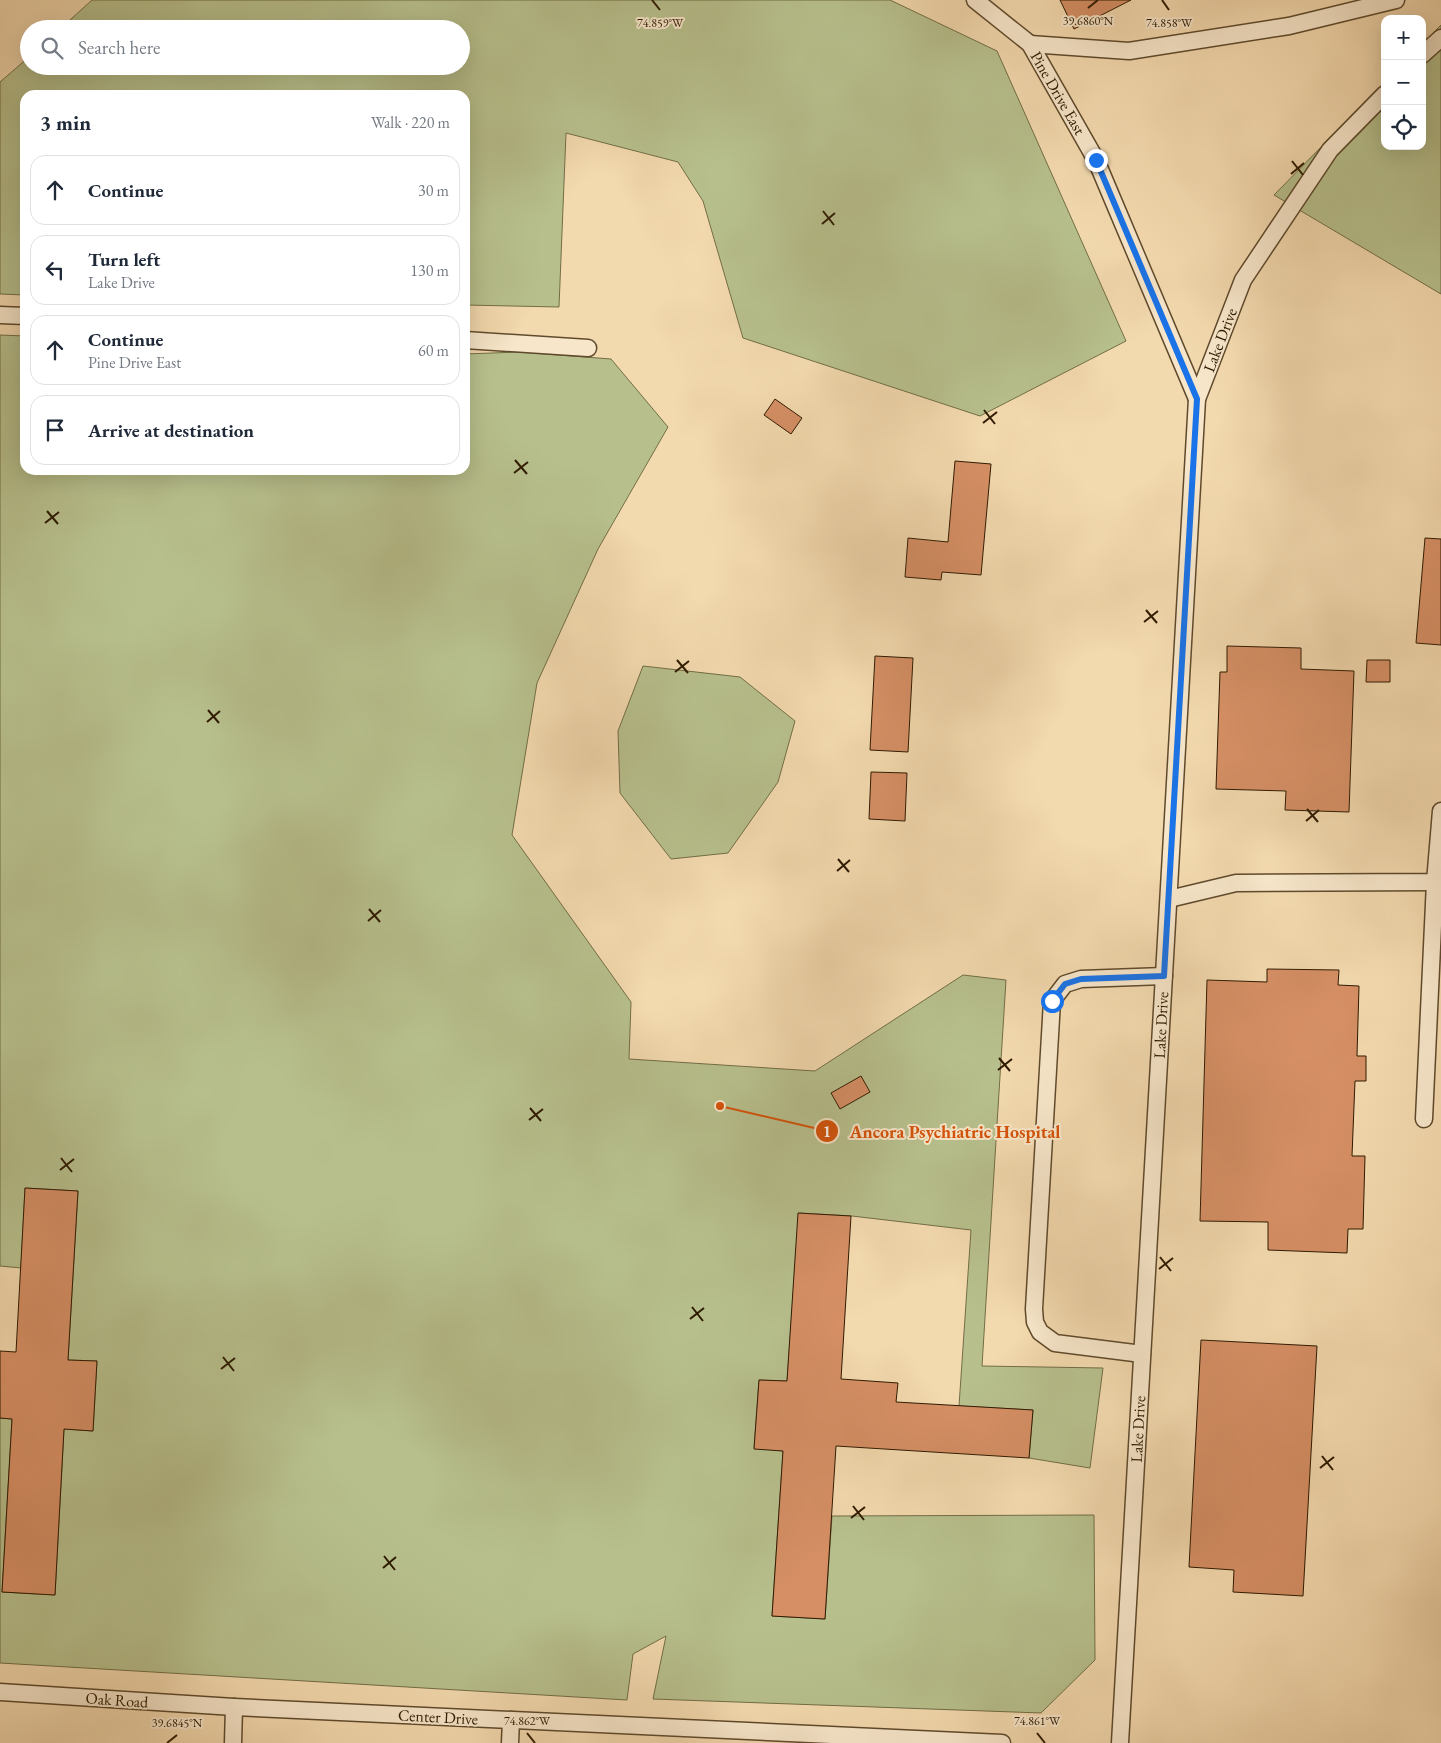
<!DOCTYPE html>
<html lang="en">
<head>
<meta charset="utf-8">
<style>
	:root { --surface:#fff; --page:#f2f2f3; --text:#1f2937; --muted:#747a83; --line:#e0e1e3 }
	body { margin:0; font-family:"EB Garamond",serif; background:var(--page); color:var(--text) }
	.controls { position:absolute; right:15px; top:15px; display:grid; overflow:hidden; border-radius:10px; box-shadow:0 5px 20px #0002 }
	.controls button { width:45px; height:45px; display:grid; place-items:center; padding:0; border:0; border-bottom:1px solid var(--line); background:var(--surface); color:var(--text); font:25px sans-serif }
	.stop { position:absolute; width:15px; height:15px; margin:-11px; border:4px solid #1a73e8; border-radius:50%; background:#fff }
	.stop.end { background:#1a73e8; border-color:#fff; box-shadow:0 1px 5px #0008 }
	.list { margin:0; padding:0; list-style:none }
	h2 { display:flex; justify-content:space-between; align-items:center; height:65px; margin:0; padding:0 20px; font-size:21px }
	h2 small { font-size:16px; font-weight:400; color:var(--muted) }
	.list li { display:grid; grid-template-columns:32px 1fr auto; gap:15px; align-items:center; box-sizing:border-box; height:70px; margin:0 10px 10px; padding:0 10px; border:1px solid var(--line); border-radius:15px }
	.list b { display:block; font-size:19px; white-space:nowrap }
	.list p { margin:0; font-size:16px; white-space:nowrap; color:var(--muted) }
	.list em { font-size:16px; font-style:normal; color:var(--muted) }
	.icon { flex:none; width:28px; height:28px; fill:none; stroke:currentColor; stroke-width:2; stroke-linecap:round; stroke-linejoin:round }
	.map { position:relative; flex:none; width:1441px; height:1743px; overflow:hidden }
	.search { position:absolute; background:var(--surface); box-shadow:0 5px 20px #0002; left:20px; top:20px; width:450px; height:55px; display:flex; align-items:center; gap:12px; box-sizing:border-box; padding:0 18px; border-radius:28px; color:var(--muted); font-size:19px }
	.panel { position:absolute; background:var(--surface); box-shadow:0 5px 20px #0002; left:20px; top:90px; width:450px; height:385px; border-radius:15px }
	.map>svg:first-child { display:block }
	.green { fill:#b7c08d; stroke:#726d46 }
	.building { fill:#d68f65; stroke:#2e1a00 }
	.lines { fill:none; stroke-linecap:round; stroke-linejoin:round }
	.lane-casing { stroke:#5f4a2c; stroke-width:19 }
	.lane { stroke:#f7e6ca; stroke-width:16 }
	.route { stroke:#1a73e8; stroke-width:6 }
	.ticks { fill:none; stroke:#2e1a00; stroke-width:2 }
	.labels { text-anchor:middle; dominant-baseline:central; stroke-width:4; stroke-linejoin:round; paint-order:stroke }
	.street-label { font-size:16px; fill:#2e1a00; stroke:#f7e6ca }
	.ticks-label { font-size:12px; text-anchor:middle; fill:#2e1a00; stroke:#f7e6ca; stroke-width:4; stroke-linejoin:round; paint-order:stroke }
	.leader { fill:none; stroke:#d5530b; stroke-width:2 }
	.callout-dot { fill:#d5530b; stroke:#f7e6ca; stroke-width:2 }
	.mark-label { font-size:15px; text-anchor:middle; font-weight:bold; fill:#fff }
	.callout-label { font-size:18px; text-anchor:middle; font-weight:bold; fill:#d5530b; stroke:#f7e6ca; stroke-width:4; stroke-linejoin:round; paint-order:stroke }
</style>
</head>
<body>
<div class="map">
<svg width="1441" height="1743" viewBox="0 0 1441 1743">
	<rect width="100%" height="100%" fill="#f3d9ae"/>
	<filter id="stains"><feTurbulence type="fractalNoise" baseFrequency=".004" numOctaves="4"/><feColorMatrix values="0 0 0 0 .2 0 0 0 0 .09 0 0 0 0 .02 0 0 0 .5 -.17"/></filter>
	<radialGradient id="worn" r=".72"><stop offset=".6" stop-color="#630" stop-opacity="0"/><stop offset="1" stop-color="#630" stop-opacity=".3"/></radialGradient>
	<g class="green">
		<polygon points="92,0 890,0 997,51 1126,341 980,416 743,338 703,201 678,162 566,133 559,307 465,305 465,95 25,95 25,295 0,294 0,82 29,57 29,66 461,66 461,29 60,29"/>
		<polygon points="1441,25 1441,294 1274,195 1385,82 1385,146 1422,146 1422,44"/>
		<polygon points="0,335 25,336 25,470 465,470 465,354 519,352 611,359 668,427 598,549 537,683 512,835 631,1002 629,1059 815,1071 963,975 1006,980 982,1366 1103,1368 1090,1468 1029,1458 1033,1410 959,1406 971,1230 852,1216 799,1213 787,1381 759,1380 754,1448 783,1451 772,1616 825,1619 832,1516 1094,1515 1095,1660 1041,1713 653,1699 666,1636 633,1654 627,1700 0,1663 0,1418 12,1419 2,1592 55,1595 64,1429 93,1431 97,1361 68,1360 78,1191 25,1188 21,1268 0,1266"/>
		<polygon points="643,666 740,677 795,721 778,782 728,853 671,859 620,793 618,731"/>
	</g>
	<g class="building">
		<polygon points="1060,0 1131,0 1074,29"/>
		<polygon points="775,399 802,418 791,434 764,415"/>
		<polygon points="955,461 991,464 981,575 942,572 941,580 905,577 908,538 948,542"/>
		<polygon points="1425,538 1441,539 1441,645 1416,643"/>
		<polygon points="1227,646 1301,648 1301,669 1354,671 1349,812 1285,810 1286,791 1216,789 1220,672 1227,672"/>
		<polygon points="875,656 913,658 908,752 870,750"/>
		<polygon points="1367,660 1390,660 1390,682 1366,682"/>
		<polygon points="871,772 907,773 905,821 869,819"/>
		<polygon points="1267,969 1339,970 1338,985 1359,986 1357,1056 1366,1056 1366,1081 1355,1081 1352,1156 1365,1156 1363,1229 1348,1229 1347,1253 1268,1250 1268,1222 1200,1221 1207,980 1267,982"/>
		<polygon points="861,1076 870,1092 840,1109 831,1093"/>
		<polygon points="25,1188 78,1191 68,1360 97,1361 93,1431 64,1429 55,1595 2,1592 12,1419 0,1418 0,1351 16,1352"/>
		<polygon points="798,1213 851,1216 841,1379 898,1383 896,1402 1033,1410 1029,1458 836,1446 825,1619 772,1616 783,1451 754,1449 759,1380 787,1381"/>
		<polygon points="1201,1340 1317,1346 1303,1596 1233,1592 1234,1570 1189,1567"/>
	</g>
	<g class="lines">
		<g class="lane-casing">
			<g id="lane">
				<polyline points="975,0 1030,44 1096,160 1197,399"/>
				<polyline points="1030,44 1129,51 1289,26 1396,0"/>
				<polyline points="1422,55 1441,38"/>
				<polyline points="0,315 25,316"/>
				<polyline points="465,340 588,348"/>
				<polyline points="1169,899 1236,883 1435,882 1441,811"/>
				<polyline points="1424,1119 1435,882"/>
				<polyline points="1142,1354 1055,1343 1040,1332 1035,1322 1034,1309 1052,1001 1065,984 1081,979 1164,976"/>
				<polyline points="0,1692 234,1707 1002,1743"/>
				<polyline points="233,1743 234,1707"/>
				<polyline points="510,1743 511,1720"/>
				<polyline points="1120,1743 1197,399 1243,280 1330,150 1385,94"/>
			</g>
		</g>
		<use href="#lane" class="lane"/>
	</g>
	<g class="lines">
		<polyline class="route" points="1052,1001 1065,984 1081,979 1164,976 1197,399 1096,160"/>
	</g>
	<path class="ticks" d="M652,0L660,10M1162,0L1169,10M1088,8L1098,0M1292,161L1303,175M1291,174L1304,163M823,211L834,225M822,224L835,213M984,410L995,424M983,423L997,412M515,460L527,474M514,473L528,462M47,511L58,524M45,523L59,512M1146,610L1157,623M1144,622L1158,611M677,660L688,673M675,672L689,661M208,710L219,723M207,722L220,711M1307,809L1318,822M1306,821L1319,810M838,859L849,872M837,871L850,860M369,909L380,922M368,921L381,910M999,1058L1010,1071M998,1070L1012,1059M530,1108L541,1121M529,1120L543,1109M61,1158L72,1172M60,1170L74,1159M1160,1257L1171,1271M1159,1269L1173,1258M692,1307L703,1321M690,1319L704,1308M223,1357L234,1371M221,1369L235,1358M1322,1456L1333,1470M1320,1468L1334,1457M853,1506L864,1520M851,1518L865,1507M384,1556L395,1570M383,1568L396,1557M527,1733L535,1743M1037,1733L1045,1743M167,1743L177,1735"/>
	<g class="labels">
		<g class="street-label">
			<text transform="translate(1058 93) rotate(60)">Pine Drive East</text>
			<text transform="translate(1220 340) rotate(-69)">Lake Drive</text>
			<text transform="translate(1161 1025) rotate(-87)">Lake Drive</text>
			<text transform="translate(1138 1429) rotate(-87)">Lake Drive</text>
			<text transform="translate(117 1700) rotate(4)">Oak Road</text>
			<text transform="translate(438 1717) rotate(3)">Center Drive</text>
		</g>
	</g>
	<g class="ticks-label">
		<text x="1088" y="25">39.6860°N</text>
		<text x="1169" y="27">74.858°W</text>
		<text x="660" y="27">74.859°W</text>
		<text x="527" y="1725">74.862°W</text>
		<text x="1037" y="1725">74.861°W</text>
		<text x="177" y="1727">39.6845°N</text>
	</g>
	<path class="leader" d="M720 1106L827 1131"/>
	<g class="callout-dot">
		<circle cx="720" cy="1106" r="5"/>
		<circle cx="827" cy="1131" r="12"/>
	</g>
	<g class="mark-label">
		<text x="827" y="1137">1</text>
	</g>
	<g class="callout-label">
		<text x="955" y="1138">Ancora Psychiatric Hospital</text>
	</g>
	<rect width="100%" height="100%" filter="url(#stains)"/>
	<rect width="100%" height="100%" fill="url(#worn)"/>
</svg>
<div class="controls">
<button>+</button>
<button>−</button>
<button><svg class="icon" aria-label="locate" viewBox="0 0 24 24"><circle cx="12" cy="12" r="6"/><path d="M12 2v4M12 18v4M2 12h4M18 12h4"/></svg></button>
</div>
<div class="stop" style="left:1052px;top:1001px"></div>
<div class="stop end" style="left:1096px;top:160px"></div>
<div class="search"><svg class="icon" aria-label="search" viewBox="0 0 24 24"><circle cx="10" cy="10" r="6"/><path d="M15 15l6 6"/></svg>Search here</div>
<section class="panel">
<h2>3 min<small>Walk · 220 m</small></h2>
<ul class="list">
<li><svg class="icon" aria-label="ahead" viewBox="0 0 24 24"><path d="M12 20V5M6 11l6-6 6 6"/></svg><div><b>Continue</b></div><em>30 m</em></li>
<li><svg class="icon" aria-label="left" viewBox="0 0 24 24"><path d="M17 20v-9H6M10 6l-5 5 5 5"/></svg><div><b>Turn left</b><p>Lake Drive</p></div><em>130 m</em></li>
<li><svg class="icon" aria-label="ahead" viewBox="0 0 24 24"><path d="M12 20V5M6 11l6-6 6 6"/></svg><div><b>Continue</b><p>Pine Drive East</p></div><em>60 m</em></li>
<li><svg class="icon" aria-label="arrive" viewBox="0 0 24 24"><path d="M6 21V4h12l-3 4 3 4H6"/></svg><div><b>Arrive at destination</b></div></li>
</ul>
</section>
</div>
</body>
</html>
